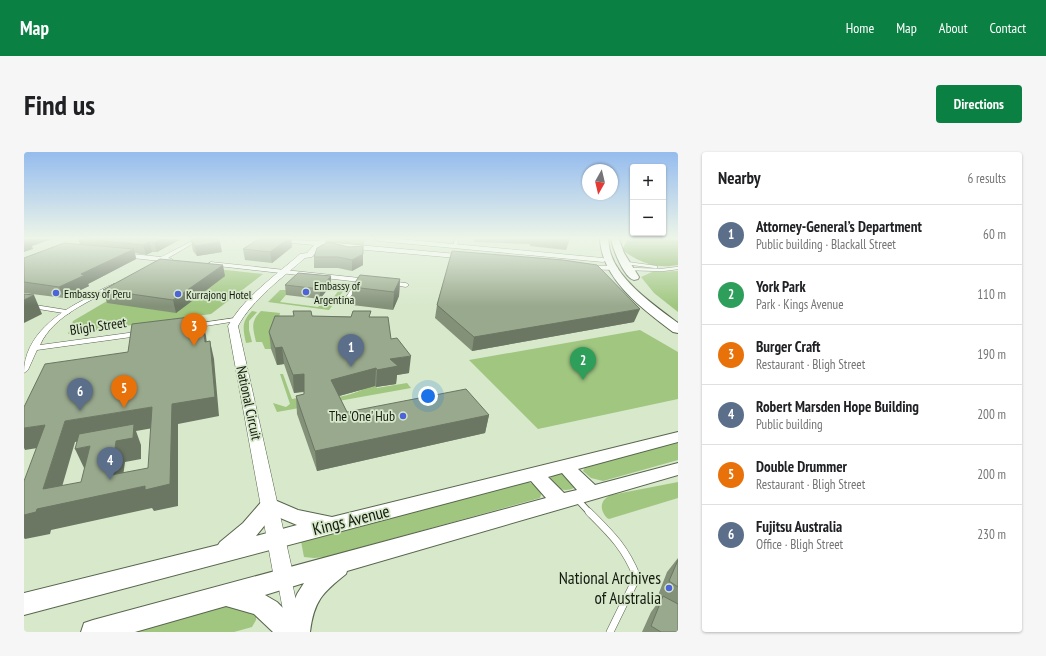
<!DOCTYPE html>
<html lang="en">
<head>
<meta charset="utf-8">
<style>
	:root { --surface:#fff; --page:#f6f6f6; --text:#202124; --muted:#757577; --line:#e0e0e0; --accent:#0b8043 }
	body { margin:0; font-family:"PT Sans Narrow",sans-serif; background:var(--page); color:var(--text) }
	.controls { position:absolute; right:12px; top:12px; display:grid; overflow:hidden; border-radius:4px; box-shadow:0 1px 3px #0004 }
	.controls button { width:36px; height:36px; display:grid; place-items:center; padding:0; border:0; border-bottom:1px solid var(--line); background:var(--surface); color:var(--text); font:20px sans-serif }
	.compass { position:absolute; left:558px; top:12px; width:36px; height:36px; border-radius:50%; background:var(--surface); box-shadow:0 1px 3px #0004; rotate:188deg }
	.you { position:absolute; left:404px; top:244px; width:14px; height:14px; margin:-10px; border:3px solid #fff; border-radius:50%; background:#1a73e8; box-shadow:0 0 0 6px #1a73e833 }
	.badge { display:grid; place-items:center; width:26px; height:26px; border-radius:50%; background:var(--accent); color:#fff; font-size:13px; font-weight:700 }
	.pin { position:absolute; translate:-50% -33px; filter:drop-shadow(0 1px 2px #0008) }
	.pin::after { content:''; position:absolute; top:21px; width:14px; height:12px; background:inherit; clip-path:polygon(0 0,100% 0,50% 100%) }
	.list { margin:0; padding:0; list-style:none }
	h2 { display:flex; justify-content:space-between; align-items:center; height:52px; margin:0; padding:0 16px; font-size:17px }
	h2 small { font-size:13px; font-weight:400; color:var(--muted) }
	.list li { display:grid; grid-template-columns:26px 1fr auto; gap:12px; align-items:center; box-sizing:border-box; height:60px; padding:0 16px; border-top:1px solid var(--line) }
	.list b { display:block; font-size:15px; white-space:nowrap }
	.list p { margin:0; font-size:13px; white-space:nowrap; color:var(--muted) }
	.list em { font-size:13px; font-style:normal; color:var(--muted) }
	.map { position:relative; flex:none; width:654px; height:480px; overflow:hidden; border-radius:4px }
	header { display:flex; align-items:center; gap:24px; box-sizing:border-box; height:56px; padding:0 20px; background:var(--accent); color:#fff }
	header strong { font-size:19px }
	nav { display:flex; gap:22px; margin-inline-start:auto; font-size:14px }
	.intro { display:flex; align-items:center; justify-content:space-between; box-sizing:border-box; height:96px; padding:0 24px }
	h1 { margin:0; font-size:28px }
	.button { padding:10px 18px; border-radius:4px; background:var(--accent); color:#fff; font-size:14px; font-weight:700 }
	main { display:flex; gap:24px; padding:0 24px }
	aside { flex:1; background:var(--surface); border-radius:4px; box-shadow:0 1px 3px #0004 }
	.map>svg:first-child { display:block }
	.green { fill:#a0c680 }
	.forest { fill:#85af60 }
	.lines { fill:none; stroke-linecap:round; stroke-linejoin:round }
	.lane-far3-casing { stroke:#58664d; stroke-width:3.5 }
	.lane-far2-casing { stroke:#58664d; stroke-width:4.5 }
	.lane-far1-casing { stroke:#58664d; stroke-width:7 }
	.lane-casing { stroke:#58664d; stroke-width:8 }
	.street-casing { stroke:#58664d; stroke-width:1 }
	.secondary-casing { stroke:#58664d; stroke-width:1 }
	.primary-casing { stroke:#58664d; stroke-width:2 }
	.highway-casing { stroke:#58664d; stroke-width:2 }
	.lane-far3 { stroke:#fff; stroke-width:2.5 }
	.lane-far2 { stroke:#fff; stroke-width:3.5 }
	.lane-far1 { stroke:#fff; stroke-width:5.5 }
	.lane { stroke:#fff; stroke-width:7 }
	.street { fill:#fff; fill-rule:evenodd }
	.secondary { fill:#fff; fill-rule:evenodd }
	.primary { fill:#fff; fill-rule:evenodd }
	.highway { fill:#fff; fill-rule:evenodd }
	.wall { fill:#849179 }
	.shaded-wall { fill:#6b7663; fill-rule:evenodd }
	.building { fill:#99a98d; stroke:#6b7663; fill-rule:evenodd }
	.poi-dot { fill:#4d64d9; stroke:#d7e8cb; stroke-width:1.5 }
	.labels { text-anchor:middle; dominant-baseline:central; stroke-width:3.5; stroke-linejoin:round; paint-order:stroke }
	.far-poi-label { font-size:12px; fill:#141a0f; stroke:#d7e8cb; text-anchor:start }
	.street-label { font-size:14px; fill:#141a0f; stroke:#d7e8cb }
	.poi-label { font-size:14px; fill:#141a0f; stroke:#d7e8cb; text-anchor:end }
	.near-street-label { font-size:17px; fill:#141a0f; stroke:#d7e8cb }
	.near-poi-label { font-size:17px; fill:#141a0f; stroke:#d7e8cb; text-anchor:end }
</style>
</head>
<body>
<header>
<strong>Map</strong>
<nav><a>Home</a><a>Map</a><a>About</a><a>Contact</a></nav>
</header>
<div class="intro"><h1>Find us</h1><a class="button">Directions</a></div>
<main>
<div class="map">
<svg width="654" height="480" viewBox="0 0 654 480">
	<rect width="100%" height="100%" fill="#d7e8cb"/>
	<g class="green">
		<polygon points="306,87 346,87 340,90 340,94 302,91"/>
		<polygon points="146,112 239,122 187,162 44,182 49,169"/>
		<polygon points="654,119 654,160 630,141 617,125 628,120"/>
		<polygon points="320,132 324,133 305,158 244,150 256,138 266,138 256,150 294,155 296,153 303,154 315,138 310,137 317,135"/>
		<path d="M228,159L233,160L225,169V178L228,190L222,191C219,177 217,170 228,159Z"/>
		<path d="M237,159L256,161L248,197H241L238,190H232C229,176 226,170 237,159Z"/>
		<polygon points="616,178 654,200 654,247 514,277 445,208"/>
		<path d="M256,222H259L268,247C283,244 297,246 312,245C324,244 341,238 350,231L353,236L383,231L387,236L253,260L249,251L262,255L266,252Z"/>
		<polygon points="654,290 654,308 579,329 567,326 559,319 561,315"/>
		<path d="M534,321L540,322L551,334L550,336C540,341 529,336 526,326Z"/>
		<polygon points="504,330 509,332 518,340 516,346 302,405 290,406 280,405 277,389"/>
		<path d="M654,330V346L585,367L583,366C575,357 576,348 587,343Z"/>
		<polygon points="211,452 232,461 232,468 228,475 210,480 107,480"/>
	</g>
	<path class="forest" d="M604,87H654V113C631,117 617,111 598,98Z"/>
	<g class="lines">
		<g class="lane-far3-casing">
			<g id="lane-far3">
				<polyline points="602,111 632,115"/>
				<polyline points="605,117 638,118 654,116"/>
			</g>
		</g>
		<g class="lane-far2-casing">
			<g id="lane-far2">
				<polyline points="321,150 330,136"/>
				<polyline points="0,153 44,160"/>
			</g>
		</g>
		<g class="lane-far1-casing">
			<polyline id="lane-far1" points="553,347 566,361"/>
		</g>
		<g class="lane-casing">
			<path id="lane" d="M565,360C587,382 601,395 613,425L586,480"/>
		</g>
		<g class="street-casing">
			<g id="street">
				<polygon points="172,87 177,87 144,106 148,107 148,109 146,110 99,105 96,103 99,101 137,105"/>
				<polygon points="431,87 435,87 433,94 431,95 429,94"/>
				<polygon points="187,110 345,127 348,129 345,131 185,113 184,112"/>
				<polygon points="364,129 382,131 385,133 382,135 362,132 362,130"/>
				<path d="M90,132L92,133V135C65,150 30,163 16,193L119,179L123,181L122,183L13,198L4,218L0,221C0,183 35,160 65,145C73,140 81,135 90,132Z"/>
				<polygon points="211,166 213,167 213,169 169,176 165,174 169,172"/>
				<polygon points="260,419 265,421 267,426 279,480 263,480 253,426 255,421"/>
			</g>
		</g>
		<g class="secondary-casing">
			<g id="secondary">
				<path d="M242,87L294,89L296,87H303L301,90L444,103L448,105L444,107L297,94L288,105L281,106C259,125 228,148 214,174L270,426L267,433L260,435L253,433L250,426L204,174C220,145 251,124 276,102L283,101L290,93L245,89Z"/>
				<polygon points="351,87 376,87 579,106 583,108 579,110 354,89"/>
				<polygon points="556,113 590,114 594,116 590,118 559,117 556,117"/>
			</g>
		</g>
		<g class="primary-casing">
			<path id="primary" d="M654,280V290L554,317L571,333L654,311V323L323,419L322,422C298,441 290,449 286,480H249L230,462L202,454L111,480H57L60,471L69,468L522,346L507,329L0,463V441L194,393L196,390L219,371L239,348L246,346L274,358L308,365ZM538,321L553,338L540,341L524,325ZM249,363L273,373L232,384ZM280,431L273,442L265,462L253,450L241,443Z"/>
		</g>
		<g class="highway-casing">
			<g id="highway">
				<path d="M576,87H584C585,91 585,95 586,99C593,128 631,154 654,171V181L649,180C619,157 578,128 576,87Z"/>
				<path d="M587,87H595L600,101L615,125L614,127L610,128C600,126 589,97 587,87Z"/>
			</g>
		</g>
		<use href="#lane-far3" class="lane-far3"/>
		<use href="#lane-far2" class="lane-far2"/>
		<use href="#lane-far1" class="lane-far1"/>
		<use href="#lane" class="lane"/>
		<use href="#street" class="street"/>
		<use href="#secondary" class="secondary"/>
		<use href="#primary" class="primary"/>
		<use href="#highway" class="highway"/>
	</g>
	<g class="wall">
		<polygon points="54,87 157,87 133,100 128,100 122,103 111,101 112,107 64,132 65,134 40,146 0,141 0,106 56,92"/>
		<polygon points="235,87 267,87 268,95 248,111 221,108 219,97"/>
		<polygon points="450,87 546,87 542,98 506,94 506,92 450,90"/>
		<polygon points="167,88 198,100 173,104 169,99"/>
		<polygon points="304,90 339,113 328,119 314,116 290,116 290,105"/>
		<polygon points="201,124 152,161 83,151 79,138"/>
		<polygon points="376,127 375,144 369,158 328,153 328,135"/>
		<polygon points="261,133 307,133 296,147 262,143"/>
		<polygon points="413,153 610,170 448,199 411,166"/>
		<polygon points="288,164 347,165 367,187 385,221 373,223 372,232 352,235 351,234 315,244 323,260 465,263 461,281 293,319 273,262 272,244 280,242 280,240 270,241 260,212 253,213 247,197 245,180"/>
		<polygon points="654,406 654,480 618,480 627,460 636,448 633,446 643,420"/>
	</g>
	<g class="shaded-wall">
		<polygon points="0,87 28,87 8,94 9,97 0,100"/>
		<polygon points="138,87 157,87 133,100 130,91"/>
		<polygon points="264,87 267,87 268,95 248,111 246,100"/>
		<polygon points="126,90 128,100 122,103 119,93"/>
		<polygon points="196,90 198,100 173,104 171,94"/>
		<polygon points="110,97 112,107 64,132 65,134 40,146 35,135 57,122"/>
		<polygon points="339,102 339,113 328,119 328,108"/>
		<polygon points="199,113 201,124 152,161 149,148"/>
		<polygon points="307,124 307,133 296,147 296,137"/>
		<polygon points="376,127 375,144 369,158 370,140"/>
		<polygon points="10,143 18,162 0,171 0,148"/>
		<polygon points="616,157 610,170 448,199 450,185"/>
		<polygon points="178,167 182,184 185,208 181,190"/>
		<path d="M186,189L190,207L195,264L154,272V354L130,359L128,356L27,378L26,382L1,387L0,386V363L19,337L41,269L128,255L135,275L112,279L117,293V307L101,310L97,339L121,334L148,252ZM109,280L92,289L87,323L33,352L51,290Z"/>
		<polygon points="258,195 260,212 253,213 251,196"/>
		<polygon points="387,204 385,221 373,223 372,232 352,235 353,218 366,207"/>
		<polygon points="352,216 351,234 308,246 307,228"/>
		<polygon points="280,222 282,239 270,241 269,223"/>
		<polygon points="465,263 461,281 293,319 291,299"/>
		<polygon points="21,273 32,293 1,298 0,296 0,276"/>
		<polygon points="66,294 61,318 51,297"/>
	</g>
	<g class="building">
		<polygon points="60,87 138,87 130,91 126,90 119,93"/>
		<polygon points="169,87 194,87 196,90 171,94 167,88"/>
		<polygon points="235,87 264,87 246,100 219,97"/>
		<polygon points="304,90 325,95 339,94 339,102 328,108 314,105 290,105 293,96"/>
		<polygon points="40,91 110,97 57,122 61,123 35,135 0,130 0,106"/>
		<polygon points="428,99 539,108 573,113 616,157 450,185 413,153"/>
		<polygon points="136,107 199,113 149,148 79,138"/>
		<polygon points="274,121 307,124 296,137 261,133"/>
		<polygon points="336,123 376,127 370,140 328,135"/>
		<polygon points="0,142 10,143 0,148"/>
		<polygon points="269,159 287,159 288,164 327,165 329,159 347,159 345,165 364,165 367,187 373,186 387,204 366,207 374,214 353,218 352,216 307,228 323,260 442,237 465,263 291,299 272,244 280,242 280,222 269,223 258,195 251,196 245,180 251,164 270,164"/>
		<path d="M166,165V168L178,167L181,190L186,189L191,245L148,252L146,332L121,338V334L13,357L12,360L0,363V329L21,273L0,276V255L21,212L104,200L108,172ZM128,255L124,316L87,323L92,289L109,286L110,272L55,282L51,297L66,294L57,330L19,337L41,269Z"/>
		<polygon points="654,408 654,435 645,429"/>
		<polygon points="639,444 654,452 654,480 637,480 627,474"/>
	</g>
	<linearGradient id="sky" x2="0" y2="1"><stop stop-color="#95bcee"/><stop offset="0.56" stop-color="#edf5e8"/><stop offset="1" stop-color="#edf5e8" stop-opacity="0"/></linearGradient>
	<rect width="654" height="154" fill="url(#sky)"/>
	<g class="poi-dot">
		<circle cx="282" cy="140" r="4"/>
		<circle cx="32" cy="141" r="4"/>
		<circle cx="154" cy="142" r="4"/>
		<circle cx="379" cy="264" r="4"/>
		<circle cx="645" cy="436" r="4"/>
	</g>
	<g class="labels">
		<g class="far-poi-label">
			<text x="290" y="133">Embassy of<tspan x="290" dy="14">Argentina</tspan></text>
			<text x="40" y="141">Embassy of Peru</text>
			<text x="162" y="142">Kurrajong Hotel</text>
		</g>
		<g class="street-label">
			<text transform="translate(74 174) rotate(-8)">Bligh Street</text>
			<text transform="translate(225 251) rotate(78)">National Circuit</text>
		</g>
		<g class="poi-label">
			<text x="371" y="264">The 'One' Hub</text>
		</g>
		<g class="near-street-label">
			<text transform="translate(327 368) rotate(-14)">Kings Avenue</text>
		</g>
		<g class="near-poi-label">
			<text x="637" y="426">National Archives<tspan x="637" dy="20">of Australia</tspan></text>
		</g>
	</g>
</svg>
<div class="controls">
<button>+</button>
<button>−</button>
</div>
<svg class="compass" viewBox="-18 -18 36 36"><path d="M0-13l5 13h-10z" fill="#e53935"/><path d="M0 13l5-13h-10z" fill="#757577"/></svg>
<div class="you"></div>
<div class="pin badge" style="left:327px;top:215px;background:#5c6f8a">1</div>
<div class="pin badge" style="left:559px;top:228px;background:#2e9e5b">2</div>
<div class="pin badge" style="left:170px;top:194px;background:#e8710a">3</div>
<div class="pin badge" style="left:86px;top:328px;background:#5c6f8a">4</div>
<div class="pin badge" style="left:100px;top:256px;background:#e8710a">5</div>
<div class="pin badge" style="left:56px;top:259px;background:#5c6f8a">6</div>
</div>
<aside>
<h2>Nearby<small>6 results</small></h2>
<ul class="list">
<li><span class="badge" style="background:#5c6f8a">1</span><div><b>Attorney-General’s Department</b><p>Public building · Blackall Street</p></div><em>60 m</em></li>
<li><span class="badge" style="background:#2e9e5b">2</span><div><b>York Park</b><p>Park · Kings Avenue</p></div><em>110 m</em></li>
<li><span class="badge" style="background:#e8710a">3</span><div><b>Burger Craft</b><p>Restaurant · Bligh Street</p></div><em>190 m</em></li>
<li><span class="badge" style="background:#5c6f8a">4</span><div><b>Robert Marsden Hope Building</b><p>Public building</p></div><em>200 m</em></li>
<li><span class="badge" style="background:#e8710a">5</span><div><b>Double Drummer</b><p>Restaurant · Bligh Street</p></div><em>200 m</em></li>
<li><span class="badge" style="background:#5c6f8a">6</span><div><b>Fujitsu Australia</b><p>Office · Bligh Street</p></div><em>230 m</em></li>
</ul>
</aside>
</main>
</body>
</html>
